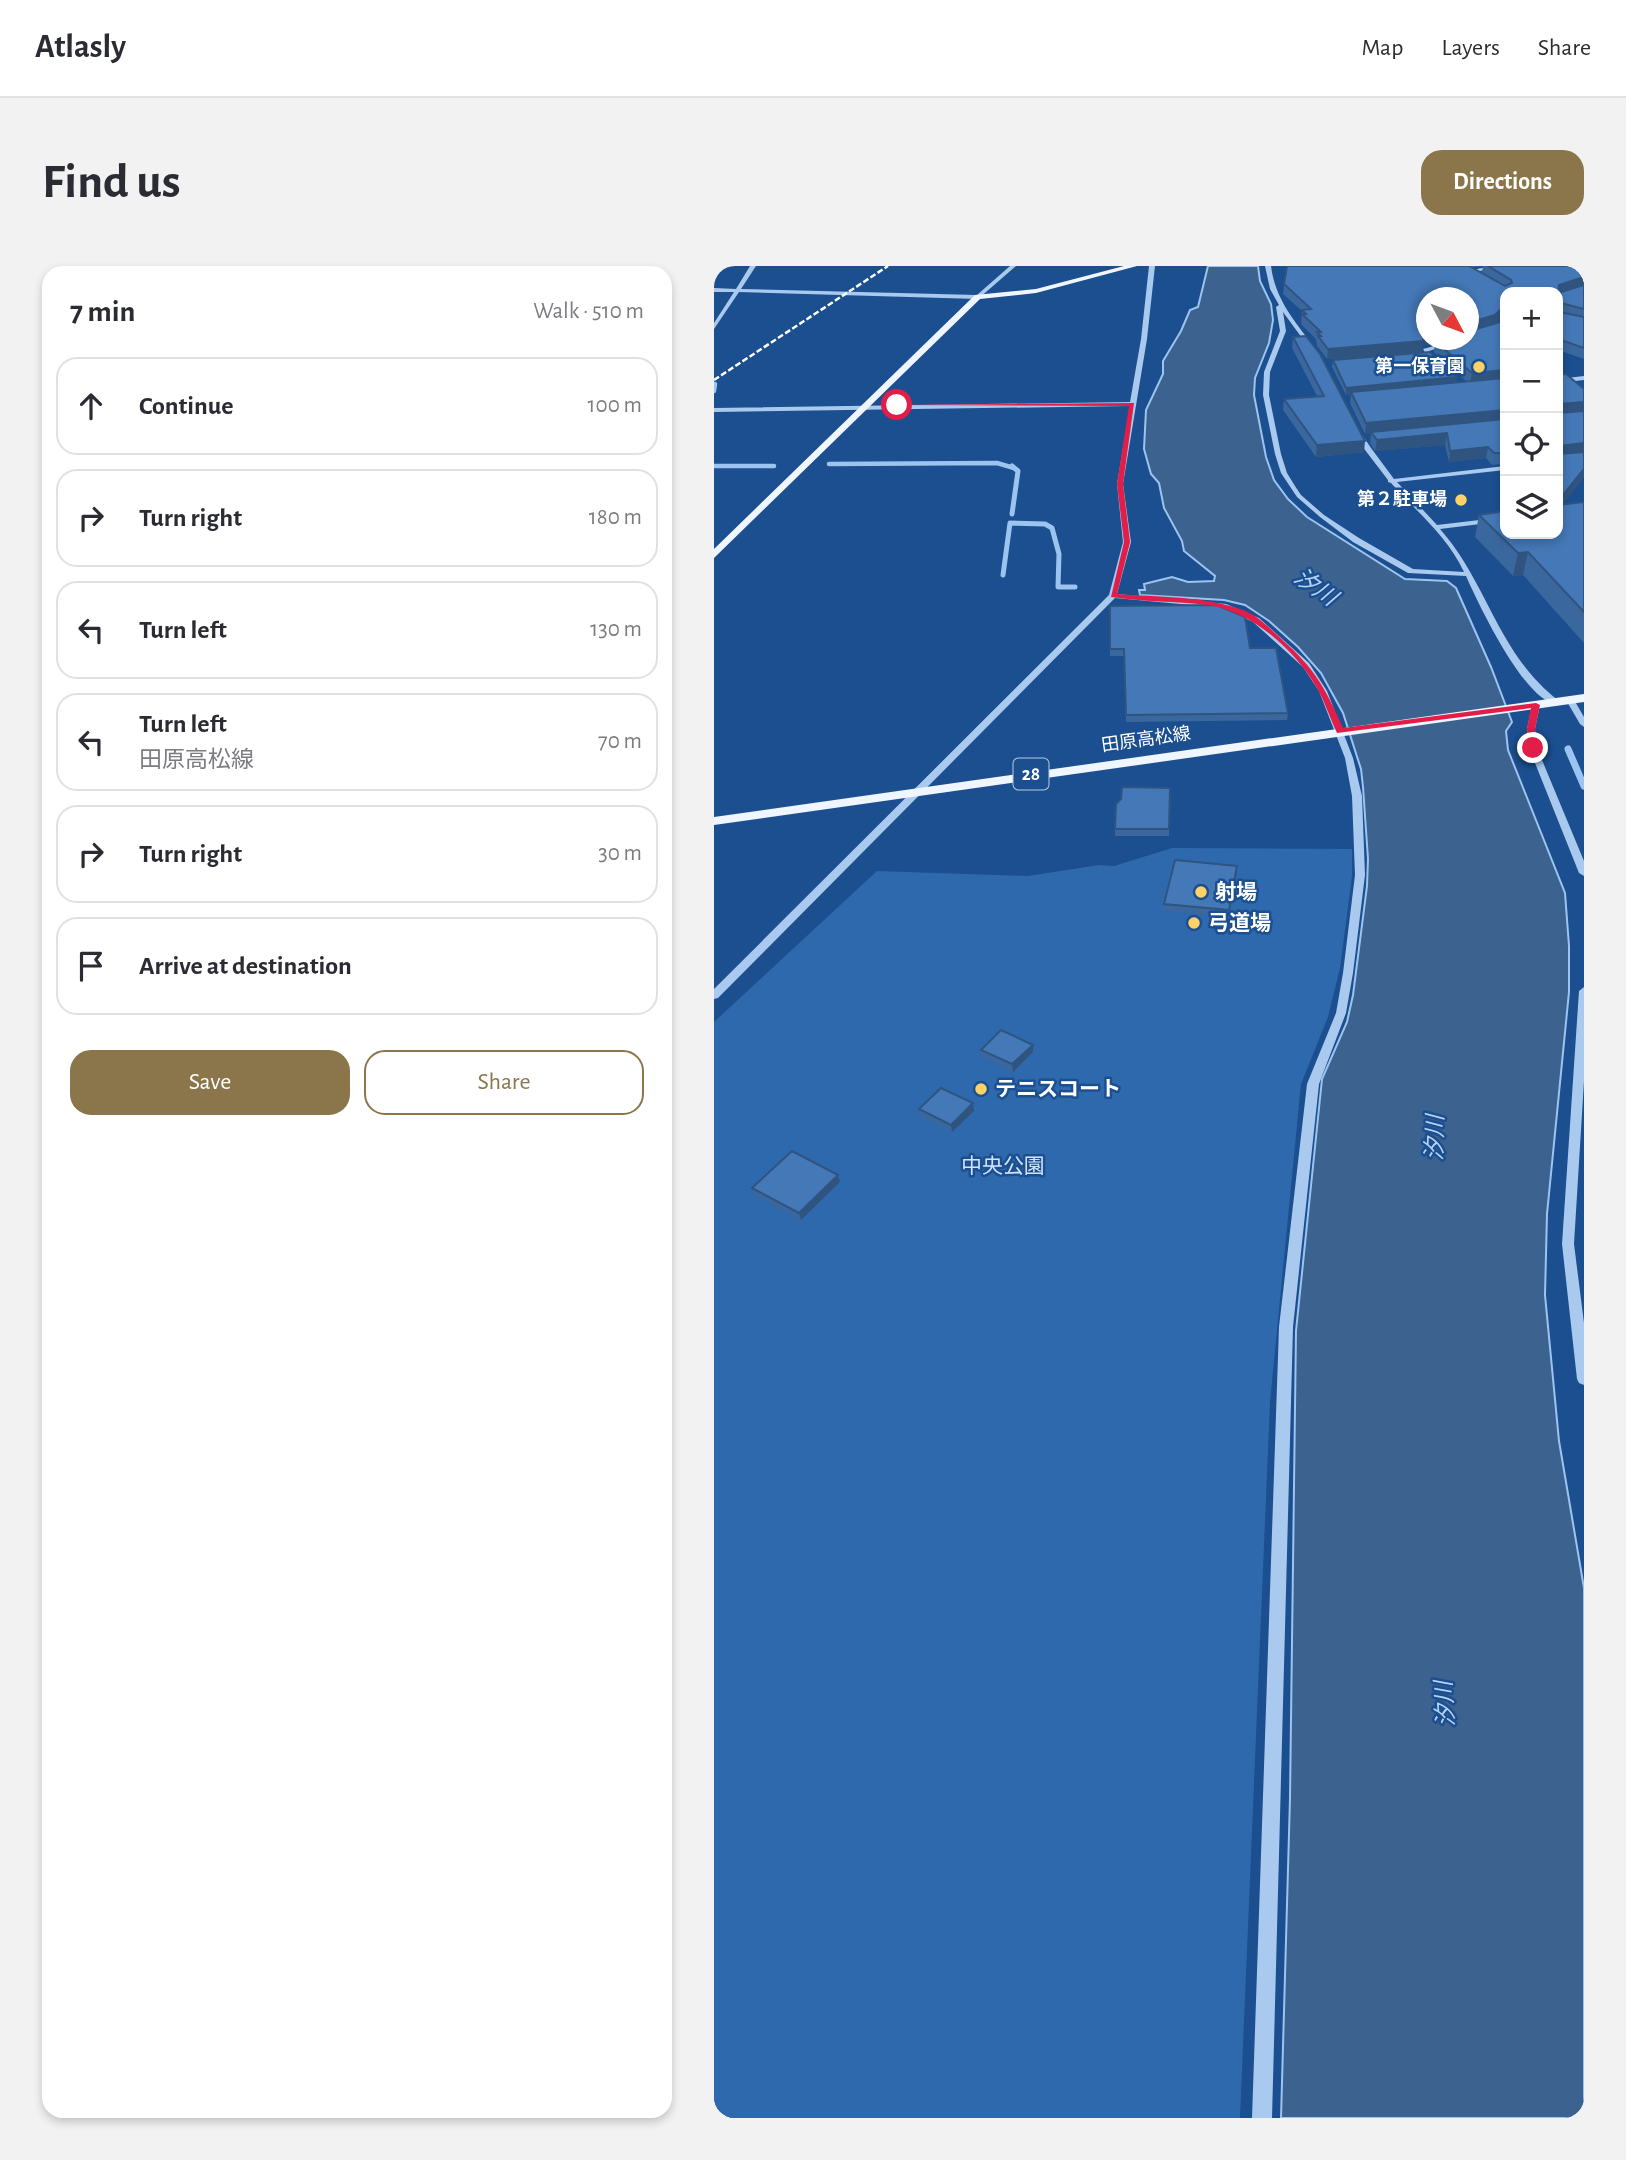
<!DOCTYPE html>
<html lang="en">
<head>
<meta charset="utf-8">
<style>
	:root { --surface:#fff; --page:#f2f2f3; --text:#2b2b33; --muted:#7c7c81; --line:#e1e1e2; --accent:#8a764a }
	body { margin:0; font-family:"Alegreya Sans","Noto Sans JP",sans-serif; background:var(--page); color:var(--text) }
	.controls { position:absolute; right:21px; top:21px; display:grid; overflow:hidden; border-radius:14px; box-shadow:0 4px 10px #0003 }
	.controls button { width:63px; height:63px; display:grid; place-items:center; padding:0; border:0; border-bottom:2px solid var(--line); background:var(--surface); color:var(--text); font:35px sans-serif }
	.compass { position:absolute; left:702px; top:21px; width:63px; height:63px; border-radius:50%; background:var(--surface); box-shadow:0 4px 10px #0003; rotate:131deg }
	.stop { position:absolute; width:21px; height:21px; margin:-16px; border:5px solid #e11d48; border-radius:50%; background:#fff }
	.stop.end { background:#e11d48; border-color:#fff; box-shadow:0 2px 7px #0008 }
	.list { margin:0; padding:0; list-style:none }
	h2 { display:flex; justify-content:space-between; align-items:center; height:91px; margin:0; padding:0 28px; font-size:30px }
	h2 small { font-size:23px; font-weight:400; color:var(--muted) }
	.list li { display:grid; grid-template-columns:46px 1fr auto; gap:21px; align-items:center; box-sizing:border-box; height:98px; margin:0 14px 14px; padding:0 14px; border:2px solid var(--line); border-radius:21px }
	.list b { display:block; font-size:26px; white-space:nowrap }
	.list p { margin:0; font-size:23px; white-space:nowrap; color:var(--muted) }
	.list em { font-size:23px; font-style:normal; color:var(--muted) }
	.actions { display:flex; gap:14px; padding:21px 28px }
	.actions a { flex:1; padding:16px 0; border:2px solid var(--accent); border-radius:21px; text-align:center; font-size:24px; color:var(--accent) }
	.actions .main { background:var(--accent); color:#fff }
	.icon { flex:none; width:38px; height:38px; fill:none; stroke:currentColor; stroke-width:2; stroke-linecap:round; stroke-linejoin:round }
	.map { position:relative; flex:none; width:870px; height:1852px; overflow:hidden; border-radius:21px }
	header { display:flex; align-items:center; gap:42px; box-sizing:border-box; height:98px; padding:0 35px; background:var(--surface); border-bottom:2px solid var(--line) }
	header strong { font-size:33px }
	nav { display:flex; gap:38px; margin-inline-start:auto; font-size:24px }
	.intro { display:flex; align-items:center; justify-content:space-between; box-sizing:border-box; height:168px; padding:0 42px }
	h1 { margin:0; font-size:49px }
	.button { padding:18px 32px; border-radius:21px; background:var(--accent); color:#fff; font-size:24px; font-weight:700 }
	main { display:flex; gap:42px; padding:0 42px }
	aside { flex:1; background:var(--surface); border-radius:21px; box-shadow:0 4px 10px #0003 }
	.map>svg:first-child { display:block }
	.green { fill:#2e69ad }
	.water { fill:#3c6290; stroke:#9cc4f0; stroke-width:2 }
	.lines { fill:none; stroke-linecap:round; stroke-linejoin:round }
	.stream-far2 { stroke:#9cc4f0; stroke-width:4.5 }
	.stream-far1 { stroke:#9cc4f0; stroke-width:5 }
	.stream { stroke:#9cc4f0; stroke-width:7 }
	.minor { fill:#a9c9ee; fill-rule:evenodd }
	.major { fill:#f0f6ff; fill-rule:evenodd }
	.rail { stroke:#fff; stroke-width:2.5; stroke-dasharray:6 2.5; stroke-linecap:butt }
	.wall { fill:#3a679d; fill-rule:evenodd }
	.shaded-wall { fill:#305480 }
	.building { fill:#4478b7; stroke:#305480; stroke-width:2 }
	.route { fill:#e11d48 }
	.poi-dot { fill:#ffd166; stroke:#1b4f8f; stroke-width:2.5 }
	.labels { text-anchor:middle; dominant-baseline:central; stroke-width:5; stroke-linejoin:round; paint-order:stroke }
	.far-poi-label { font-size:18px; font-weight:bold; fill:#fff; stroke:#1b4f8f; text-anchor:end }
	.far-street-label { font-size:18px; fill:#fff; stroke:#1b4f8f }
	.shield { fill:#1b4f8f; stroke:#bbcadd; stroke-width:2 }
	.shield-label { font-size:19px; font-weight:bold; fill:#fff }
	.poi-label { font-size:21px; font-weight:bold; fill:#fff; stroke:#1b4f8f; text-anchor:start }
	.park-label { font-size:21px; fill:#cfe3fa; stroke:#1b4f8f }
	.water-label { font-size:23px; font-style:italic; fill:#b5d3f5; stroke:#1b4f8f }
</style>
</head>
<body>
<header>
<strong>Atlasly</strong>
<nav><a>Map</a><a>Layers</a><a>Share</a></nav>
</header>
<div class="intro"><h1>Find us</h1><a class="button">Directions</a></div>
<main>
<aside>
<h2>7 min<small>Walk · 510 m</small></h2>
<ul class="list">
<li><svg class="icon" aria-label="ahead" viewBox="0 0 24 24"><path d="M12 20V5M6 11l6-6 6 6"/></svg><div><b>Continue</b></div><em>100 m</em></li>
<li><svg class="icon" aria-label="right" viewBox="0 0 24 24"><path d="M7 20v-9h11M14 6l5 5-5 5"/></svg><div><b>Turn right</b></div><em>180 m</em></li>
<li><svg class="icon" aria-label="left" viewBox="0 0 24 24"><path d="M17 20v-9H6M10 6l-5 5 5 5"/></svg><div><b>Turn left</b></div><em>130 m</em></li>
<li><svg class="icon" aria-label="left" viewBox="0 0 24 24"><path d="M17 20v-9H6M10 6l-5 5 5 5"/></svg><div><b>Turn left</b><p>田原高松線</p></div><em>70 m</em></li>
<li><svg class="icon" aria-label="right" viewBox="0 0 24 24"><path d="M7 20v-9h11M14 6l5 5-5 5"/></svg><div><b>Turn right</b></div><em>30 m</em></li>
<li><svg class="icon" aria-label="arrive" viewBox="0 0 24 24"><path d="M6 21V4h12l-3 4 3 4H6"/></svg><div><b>Arrive at destination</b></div></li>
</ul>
<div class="actions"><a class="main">Save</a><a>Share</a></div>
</aside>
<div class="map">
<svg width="870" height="1852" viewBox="0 0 870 1852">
	<rect width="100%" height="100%" fill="#1b4f8f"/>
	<polygon class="green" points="458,582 638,583 638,610 626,702 614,751 587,818 556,1136 526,1852 0,1852 0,756 163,605 314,610 385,599 400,600"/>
	<polygon class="water" points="494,0 544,0 546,15 557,38 559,54 555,77 541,112 540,129 552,191 560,214 574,233 593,251 691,313 733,315 742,322 777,401 798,456 792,465 794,484 851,627 855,680 855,726 833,948 831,1029 845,1175 870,1322 870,1852 567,1852 576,1532 582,1065 608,813 633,756 639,729 653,620 654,593 649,521 647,503 629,447 607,407 584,381 555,355 531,339 510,334 426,329 425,324 431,324 430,318 458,311 474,316 500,315 501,310 470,285 468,275 450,242 445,217 437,208 430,183 432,144 449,108 449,95 467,65 476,44 484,41"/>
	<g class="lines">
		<g class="stream-far2">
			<polyline points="0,125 1,118"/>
			<polyline points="115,198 283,197 300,202"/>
			<polyline points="0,200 60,200"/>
		</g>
		<g class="stream-far1">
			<polyline points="298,200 304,205 298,248"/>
			<polyline points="289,309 296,257 331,258 338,262 345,288 344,321 361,321"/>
		</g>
		<polyline class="stream" points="854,483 870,520"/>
		<g class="minor">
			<polygon points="36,0 42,0 27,23 263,29 296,0 302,0 264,33 25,26 0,63 0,57 20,26 0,26 0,22 22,23"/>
			<polygon points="435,0 441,0 433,73 409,218 417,276 403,328 512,338 545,352 595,397 613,425 639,492 648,530 651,609 639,707 632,747 605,818 579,1061 558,1852 538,1852 565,1061 593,818 622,747 629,707 641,609 638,530 631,492 605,425 589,401 539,356 510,342 401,332 4,732 0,733 0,723 395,329 409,276 403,218 416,140 0,146 0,142 416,136 427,73"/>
			<path d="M551,0H557C561,33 581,56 601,82L596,83L569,46L572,65L556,106L555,129L567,188L573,207L581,220L587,229L610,249L645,272L699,303L750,306C734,271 702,245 677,217L674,216V214L651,184L640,165L645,164L657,182L680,213L791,200V204L683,216L723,259L791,251V255L726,263C774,317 783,387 844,434V438C812,439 764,337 752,310L694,307L639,276L606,251L583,231L567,207L561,188L549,129L550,106L566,65L562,41L565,39L556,23Z"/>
			<polygon points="778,0 791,0 756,7 753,5"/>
			<polygon points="742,74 749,74 715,85 719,90 708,92 705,90 712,88 709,83"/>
			<polygon points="870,110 870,114 844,117 844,113"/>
			<polygon points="856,431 859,432 870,451 870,461 866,458 852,434"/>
			<polygon points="822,436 826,439 821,463 823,482 870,595 870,610 865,607 815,482 813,463 818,439"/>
			<polygon points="870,721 870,815 860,978 870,1057 870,1119 865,1117 863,1113 848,978 865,725"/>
		</g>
		<g class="major">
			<polygon points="410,0 423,0 322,27 266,33 0,292 0,283 261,29 322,23"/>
			<polygon points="870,428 870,436 0,559 0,551"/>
		</g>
		<polyline class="rail" points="0,114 174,0"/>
	</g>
	<g class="wall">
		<path d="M573,0H768L758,1L768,7L769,0H870V93L844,84V26H791V49V47L782,57H787L791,50V212L787,207L788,198L778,199L772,192L735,196L731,179L661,185L656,177L657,168H651L636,137L637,129H632L618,101L619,94L742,117L753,116L720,86L721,77L708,80V86L613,93L603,80L602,73L587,58L588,45L569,28ZM754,32V74H712Z"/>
		<polygon points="579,71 650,186 602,191 569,144 570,133 603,130 578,82"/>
		<polygon points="844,108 870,211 848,239 870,236 870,377 809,309 799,310 761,271 765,249 844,268"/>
		<polygon points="396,340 574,447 573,454 412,456 411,390 396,390"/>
		<polygon points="456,522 455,570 401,570 401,563"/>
		<polygon points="523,607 514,651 450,645 450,638"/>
		<polygon points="319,779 319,786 299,806 268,791 267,784"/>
		<polygon points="205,843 260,845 238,866 206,850"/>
		<polygon points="124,909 126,916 87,954 40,929 38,922"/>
	</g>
	<g class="shaded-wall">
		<polygon points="870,11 870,20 844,28 845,19"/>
		<polygon points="791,39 791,47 780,60 754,67 754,57"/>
		<polygon points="712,69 712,74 734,74 708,80 710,70"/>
		<polygon points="709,75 708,86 613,93 614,83"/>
		<polygon points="791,104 791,114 756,118 758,107"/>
		<polygon points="743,111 742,119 637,126 637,129 632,129 632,122"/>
		<polygon points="870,136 870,146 844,149 846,138"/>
		<polygon points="791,144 791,155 657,166 657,168 651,168 652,157"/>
		<polygon points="733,167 731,179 661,185 663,174"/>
		<polygon points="651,175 650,186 602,191 603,179"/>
		<polygon points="870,177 870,188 844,191 846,180"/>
		<polygon points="774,181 772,192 735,196 736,185"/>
		<polygon points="870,203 870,211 844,244 844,235"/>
		<polygon points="814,286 809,309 799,310 804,287"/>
		<polygon points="523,600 523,607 514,651 515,644"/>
		<polygon points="319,779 319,786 299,806 298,798"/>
		<polygon points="259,837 260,845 238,866 237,859"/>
		<polygon points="124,909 126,916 87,954 85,947"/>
	</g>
	<g class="building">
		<polygon points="573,0 755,0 791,20 798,17 797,14 774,0 870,0 870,11 845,19 844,27 870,19 870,43 847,37 844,40 844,26 791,26 791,39 781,49 754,57 754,32 712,32 712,69 710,70 709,75 614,83 604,70 607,70 603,66 607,66 588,48 592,48 588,44 597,43 570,18"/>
		<polygon points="844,41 845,46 870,51 870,82 844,73"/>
		<polygon points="786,56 791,60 791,104 758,107 722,76 728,74 754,74 754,64 756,65"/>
		<polygon points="592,70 606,88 651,175 603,179 570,133 610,130 579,71"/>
		<polygon points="716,86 743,111 632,122 619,94"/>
		<polygon points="844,102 844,108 852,108 870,123 870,136 846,138 845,147 870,145 870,177 846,180 845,188 870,186 870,203 844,235"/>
		<polygon points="791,112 791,144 652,157 637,126"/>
		<polygon points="791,153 791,187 780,187 774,181 736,185 733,167 663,174 657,166"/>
		<polygon points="870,236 870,346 814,286 804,287 765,249 791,245 791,268 844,268 844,239"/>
		<polygon points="503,339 531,351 536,382 562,382 574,447 412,449 410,383 396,383 396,340"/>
		<polygon points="408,521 456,522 455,563 401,563 402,538 407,533"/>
		<polygon points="461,594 523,600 515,644 450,638"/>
		<polygon points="287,764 319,779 298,798 267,784"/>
		<polygon points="227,822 259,837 237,859 205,843"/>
		<polygon points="78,885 124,909 85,947 38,922"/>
	</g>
	<path class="route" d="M420,137L409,218L416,276L403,328C444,331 487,330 526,343C540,347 551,358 561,367C599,401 608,415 629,462L822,437L826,439L821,463L822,484L815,482L813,463L817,442L623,467C616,452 611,436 603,422C581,384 539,346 494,339C462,335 429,336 397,331L410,276L403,218L415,140L180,139Z"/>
	<g class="poi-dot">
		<circle cx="765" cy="101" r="7"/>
		<circle cx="747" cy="234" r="7"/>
		<circle cx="487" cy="626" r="7"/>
		<circle cx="480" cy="657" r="7"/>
		<circle cx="267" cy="823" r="7"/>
	</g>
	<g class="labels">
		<g class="far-poi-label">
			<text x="751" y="101">第一保育園</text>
			<text x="733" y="234">第２駐車場</text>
		</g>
		<g class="far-street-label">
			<text transform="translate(432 474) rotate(-8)">田原高松線</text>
		</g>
		<rect class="shield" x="299.5" y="492.5" width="35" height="31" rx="5"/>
		<g class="shield-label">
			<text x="317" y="508">28</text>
		</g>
		<g class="poi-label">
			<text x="501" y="626">射場</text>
			<text x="494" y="657">弓道場</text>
			<text x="281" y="823">テニスコート</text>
		</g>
		<g class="park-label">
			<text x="289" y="900">中央公園</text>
		</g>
		<g class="water-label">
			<text transform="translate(601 322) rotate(35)">汐川</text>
			<text transform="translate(722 872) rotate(-89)">汐川</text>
			<text transform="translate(732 1438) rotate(-94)">汐川</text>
		</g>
	</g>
</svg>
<div class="controls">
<button>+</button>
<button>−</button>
<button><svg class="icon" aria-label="locate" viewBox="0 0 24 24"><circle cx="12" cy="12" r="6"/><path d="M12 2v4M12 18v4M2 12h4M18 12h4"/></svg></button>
<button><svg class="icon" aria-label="layers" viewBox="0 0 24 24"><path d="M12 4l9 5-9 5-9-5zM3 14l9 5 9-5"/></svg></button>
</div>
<svg class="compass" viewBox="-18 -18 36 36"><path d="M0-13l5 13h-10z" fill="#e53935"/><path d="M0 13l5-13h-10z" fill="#7c7c81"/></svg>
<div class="stop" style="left:183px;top:139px"></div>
<div class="stop end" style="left:819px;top:482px"></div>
</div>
</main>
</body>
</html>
